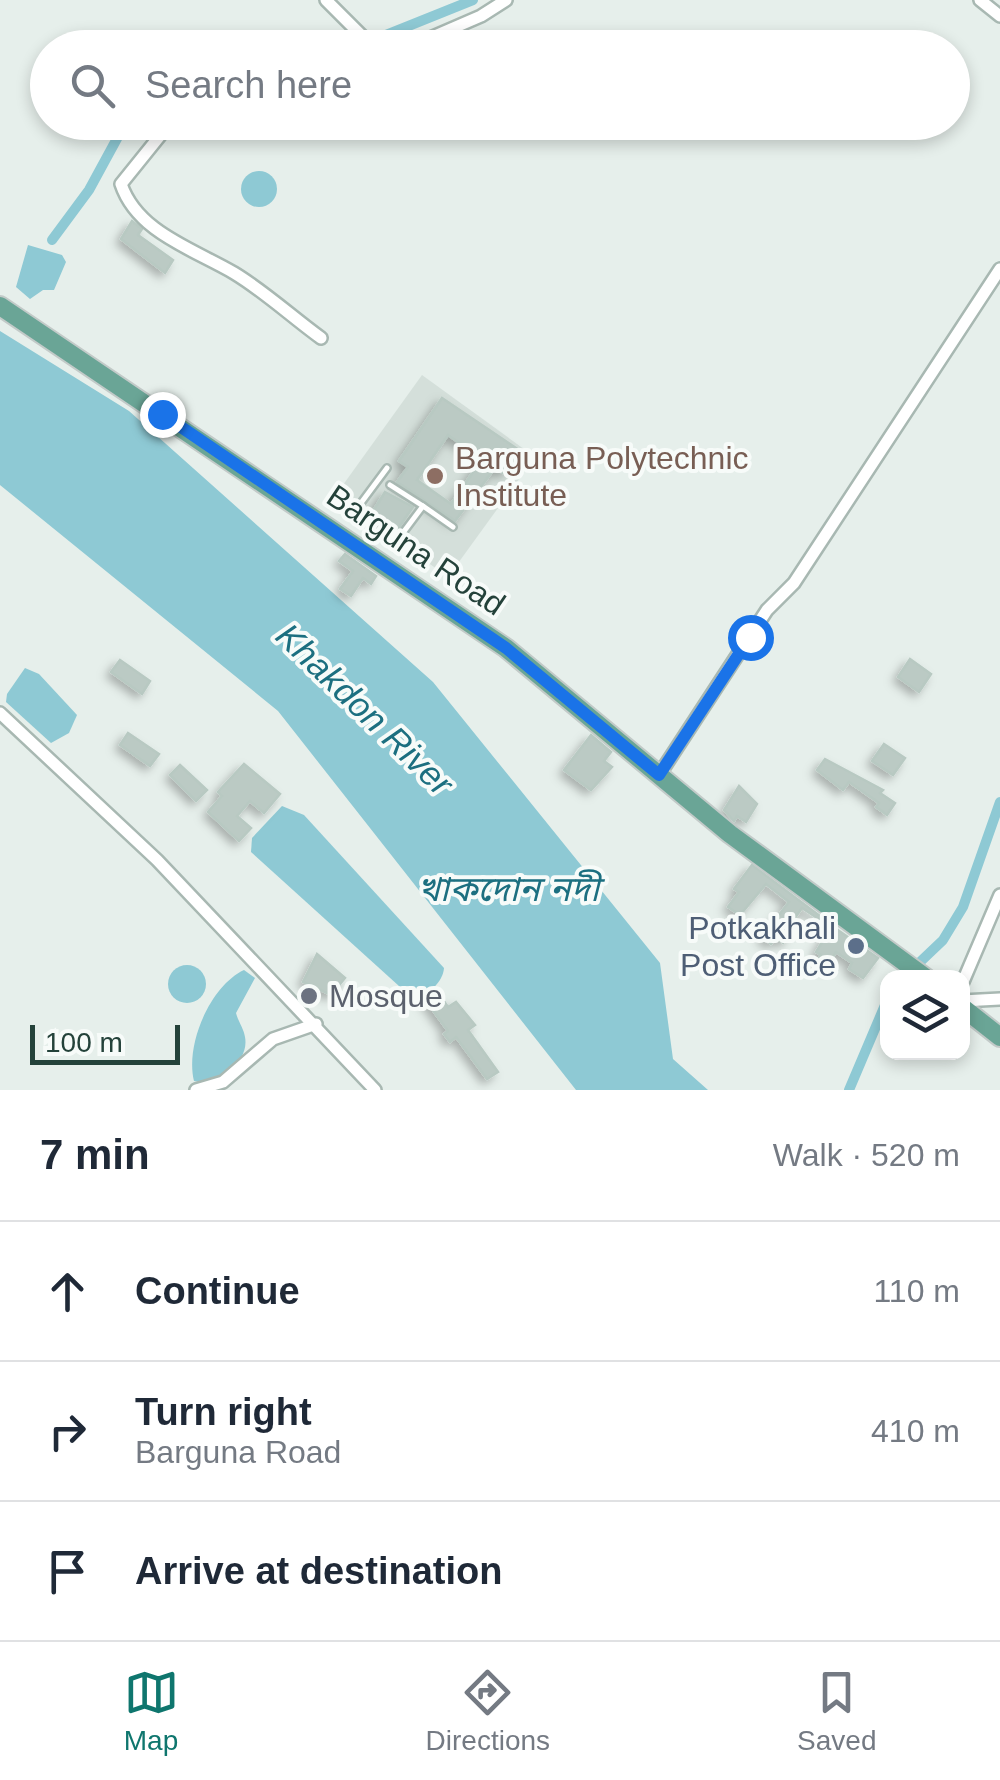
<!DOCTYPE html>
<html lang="en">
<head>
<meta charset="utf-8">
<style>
	:root { --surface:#fff; --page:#f6f6f7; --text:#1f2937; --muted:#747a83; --line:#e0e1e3; --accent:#0f766e }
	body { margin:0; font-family:Arial,"Noto Sans Bengali",sans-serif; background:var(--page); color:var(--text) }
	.controls { position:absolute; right:30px; bottom:30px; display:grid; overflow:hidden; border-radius:20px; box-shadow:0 5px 15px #0003 }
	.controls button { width:90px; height:90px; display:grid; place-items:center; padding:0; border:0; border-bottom:2px solid var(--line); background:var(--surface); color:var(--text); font:50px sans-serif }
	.scale { position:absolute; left:30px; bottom:25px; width:150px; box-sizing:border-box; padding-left:10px; border:5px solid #24423a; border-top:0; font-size:28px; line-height:35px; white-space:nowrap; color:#24423a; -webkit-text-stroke:8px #f7fbf9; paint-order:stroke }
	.stop { position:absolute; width:30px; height:30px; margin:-22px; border:8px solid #1a73e8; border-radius:50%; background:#fff }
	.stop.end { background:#1a73e8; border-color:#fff; box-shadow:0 2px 10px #0008 }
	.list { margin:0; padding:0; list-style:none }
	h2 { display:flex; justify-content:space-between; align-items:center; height:130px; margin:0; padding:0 40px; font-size:42px }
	h2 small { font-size:32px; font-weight:400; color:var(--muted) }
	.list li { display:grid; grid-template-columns:65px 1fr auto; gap:30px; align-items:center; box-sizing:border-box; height:140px; padding:0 40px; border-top:2px solid var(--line) }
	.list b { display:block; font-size:38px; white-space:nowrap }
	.list p { margin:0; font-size:32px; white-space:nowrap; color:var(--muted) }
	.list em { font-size:32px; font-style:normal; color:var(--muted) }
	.icon { flex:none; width:55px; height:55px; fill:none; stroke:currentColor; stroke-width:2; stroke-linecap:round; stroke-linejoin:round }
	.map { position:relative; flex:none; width:1000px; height:1090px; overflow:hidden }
	.search { position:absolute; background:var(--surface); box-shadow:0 5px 15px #0003; left:30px; right:30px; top:30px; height:110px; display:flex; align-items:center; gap:25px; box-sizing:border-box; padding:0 35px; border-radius:55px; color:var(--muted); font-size:38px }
	.sheet { height:550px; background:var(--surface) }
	nav { display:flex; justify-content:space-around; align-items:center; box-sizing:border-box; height:140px; border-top:2px solid var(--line); background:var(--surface); font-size:28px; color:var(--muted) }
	nav a { display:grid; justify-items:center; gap:5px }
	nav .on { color:var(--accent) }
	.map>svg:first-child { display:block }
	.built { fill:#d4dfda }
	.water { fill:#8ec9d4 }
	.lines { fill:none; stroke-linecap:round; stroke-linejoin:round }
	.canal { stroke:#8ec9d4; stroke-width:10 }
	.building { fill:#bbcac4; stroke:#b8c9c2; stroke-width:2.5; fill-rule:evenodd; filter:url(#shadow) }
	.service-casing { stroke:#a8b8b2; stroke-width:10 }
	.minor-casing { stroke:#a8b8b2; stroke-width:16 }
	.primary-casing { stroke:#c2cac8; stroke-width:22 }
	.service { stroke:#fff; stroke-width:5 }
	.minor { stroke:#fff; stroke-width:11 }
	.primary { stroke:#6aa596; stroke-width:18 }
	.route { stroke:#1a73e8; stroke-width:12 }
	.education-dot { fill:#8d6e63; stroke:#f7fbf9; stroke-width:4 }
	.service-dot { fill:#5c6f8a; stroke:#f7fbf9; stroke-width:4 }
	.worship-dot { fill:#6b7280; stroke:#f7fbf9; stroke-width:4 }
	.labels { text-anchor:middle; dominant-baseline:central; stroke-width:8; stroke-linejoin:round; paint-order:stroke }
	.education-label { font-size:32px; fill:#785e54; stroke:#f7fbf9; text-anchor:start }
	.street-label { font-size:32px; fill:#24423a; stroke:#f7fbf9 }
	.service-label { font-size:32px; fill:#4e5e75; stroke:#f7fbf9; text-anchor:end }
	.worship-label { font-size:32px; fill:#5b616d; stroke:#f7fbf9; text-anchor:start }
	.water-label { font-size:35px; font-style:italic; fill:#1c6f80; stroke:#f7fbf9 }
</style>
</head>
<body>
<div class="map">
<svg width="1000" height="1090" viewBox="0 0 1000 1090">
	<defs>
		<filter id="shadow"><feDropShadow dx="-4.5" dy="4.5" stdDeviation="5" flood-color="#0004"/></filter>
	</defs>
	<rect width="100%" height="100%" fill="#e6efeb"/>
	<polygon class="built" points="422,375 535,457 448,577 335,496"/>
	<g class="water">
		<circle cx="259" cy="189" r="18"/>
		<polygon points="28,245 62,255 66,262 54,290 43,290 30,299 16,287"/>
		<polygon points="0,331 129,411 433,682 660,963 673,1059 708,1090 576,1090 278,711 0,485"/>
		<polygon points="25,668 39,674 77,715 69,733 51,743 6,702 7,694"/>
		<path d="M282,806L304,815L444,968C443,983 425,999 410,996L251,852L252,838Z"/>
		<circle cx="187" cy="984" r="19"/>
		<path d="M244,970L255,978L236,1013C238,1021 244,1029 245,1037C250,1063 216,1086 194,1081C185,1045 210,986 244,970Z"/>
	</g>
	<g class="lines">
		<g class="canal">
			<polyline points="305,48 386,35 473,0"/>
			<polyline points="52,240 89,190 126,122"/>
			<polyline points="903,978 943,940 963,907 1000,802"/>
			<polyline points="849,1090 888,998"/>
		</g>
	</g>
	<g class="building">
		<polygon points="132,221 142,229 138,235 173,260 165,273 121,239"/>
		<path d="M442,398L519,450L503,473L495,468L455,521L397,482L408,467L399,461ZM448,435L482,459L451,504L417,480Z"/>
		<polygon points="385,492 413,507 395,533 373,511"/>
		<polygon points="345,554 376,576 371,584 363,578 351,596 340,589 353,571 339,561"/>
		<polygon points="910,659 931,674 919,692 898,677"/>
		<polygon points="120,660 150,681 142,694 111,672"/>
		<polygon points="128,733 159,754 150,766 120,745"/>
		<polygon points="591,735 611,752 604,761 612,767 591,790 564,770"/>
		<polygon points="884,744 905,758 893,775 872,761"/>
		<polygon points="825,759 883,790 880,793 895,803 887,815 876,807 879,803 849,782 843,790 817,770"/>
		<polygon points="244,764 280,794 264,813 250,801 237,816 251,828 239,841 208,812 222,796 218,792"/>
		<polygon points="180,765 207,790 196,801 170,775"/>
		<polygon points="739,786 757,804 746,822 737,816 734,821 724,810"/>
		<polygon points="752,865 832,925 831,927 802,908 786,930 790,933 783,943 776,937 771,944 762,937 789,902 766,884 740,915 728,907 739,892 734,889"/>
		<polygon points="832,926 878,958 863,978 849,969 852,963 836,952 827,966 818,960 821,955 816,952"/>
		<polygon points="317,954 345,978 331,995 303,982"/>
		<polygon points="436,990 448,1007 456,1002 475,1025 468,1030 498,1072 487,1079 456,1037 450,1042 444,1034 448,1031 424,998"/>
	</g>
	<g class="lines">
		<g class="service-casing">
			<g id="service">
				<polyline points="390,485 423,506"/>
				<polyline points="355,511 387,468"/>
				<polyline points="396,542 423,506 453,527"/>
			</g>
		</g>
		<g class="minor-casing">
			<g id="minor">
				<polyline points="326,0 374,48"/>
				<polyline points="980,0 1000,16"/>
				<polyline points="407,48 481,16 506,0"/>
				<path d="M171,122L121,184C137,232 193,249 234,273C264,291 292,317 321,338"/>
				<polyline points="0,713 157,860 375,1090"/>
				<polyline points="659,775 767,610 794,583 1000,269"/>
				<polyline points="962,984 1000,895"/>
				<polyline points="962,1001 1000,999"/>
				<polyline points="196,1090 223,1082 273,1039 316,1024"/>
			</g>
		</g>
		<g class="primary-casing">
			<g id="primary">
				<polyline points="0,306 506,648 730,834 926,978"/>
				<polyline points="962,1007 1000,1037"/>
			</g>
		</g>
		<use href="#service" class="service"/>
		<use href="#minor" class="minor"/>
		<use href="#primary" class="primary"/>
	</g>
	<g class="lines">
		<polyline class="route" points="162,414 506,648 659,775 750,637"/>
	</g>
	<circle class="education-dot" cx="435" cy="476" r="10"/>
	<circle class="service-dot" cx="856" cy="946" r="10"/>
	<circle class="worship-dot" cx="309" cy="996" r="10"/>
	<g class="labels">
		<g class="education-label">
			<text x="455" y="458">Barguna Polytechnic<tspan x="455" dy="37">Institute</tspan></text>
		</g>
		<g class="street-label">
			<text transform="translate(416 550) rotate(34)">Barguna Road</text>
		</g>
		<g class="service-label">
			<text x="836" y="928">Potkakhali<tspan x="836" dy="37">Post Office</tspan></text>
		</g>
		<g class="worship-label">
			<text x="329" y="996">Mosque</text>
		</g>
		<g class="water-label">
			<text transform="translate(365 709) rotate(44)">Khakdon River</text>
			<text x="508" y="888">খাকদোন নদী</text>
		</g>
	</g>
</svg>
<div class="controls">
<button><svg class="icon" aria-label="layers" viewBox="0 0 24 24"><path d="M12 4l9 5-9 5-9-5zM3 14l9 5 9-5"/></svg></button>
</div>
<div class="scale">100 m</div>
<div class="stop" style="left:750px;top:637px"></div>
<div class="stop end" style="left:162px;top:414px"></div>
<div class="search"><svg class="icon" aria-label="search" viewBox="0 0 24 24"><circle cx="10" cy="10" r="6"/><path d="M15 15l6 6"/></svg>Search here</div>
</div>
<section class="sheet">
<h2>7 min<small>Walk · 520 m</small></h2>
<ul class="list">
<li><svg class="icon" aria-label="ahead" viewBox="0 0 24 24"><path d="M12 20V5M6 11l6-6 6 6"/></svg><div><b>Continue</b></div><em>110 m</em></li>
<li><svg class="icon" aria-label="right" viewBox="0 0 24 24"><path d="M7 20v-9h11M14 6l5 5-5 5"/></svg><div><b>Turn right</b><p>Barguna Road</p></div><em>410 m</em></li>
<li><svg class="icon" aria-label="arrive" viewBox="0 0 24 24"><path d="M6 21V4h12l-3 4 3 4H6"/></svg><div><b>Arrive at destination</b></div></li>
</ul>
</section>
<nav>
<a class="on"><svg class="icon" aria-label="map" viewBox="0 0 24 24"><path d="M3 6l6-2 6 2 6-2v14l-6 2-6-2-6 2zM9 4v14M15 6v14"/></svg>Map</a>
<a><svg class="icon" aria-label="directions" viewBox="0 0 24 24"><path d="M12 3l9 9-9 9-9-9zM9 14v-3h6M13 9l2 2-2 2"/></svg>Directions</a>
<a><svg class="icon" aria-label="saved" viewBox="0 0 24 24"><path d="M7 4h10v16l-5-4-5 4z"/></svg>Saved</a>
</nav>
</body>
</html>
